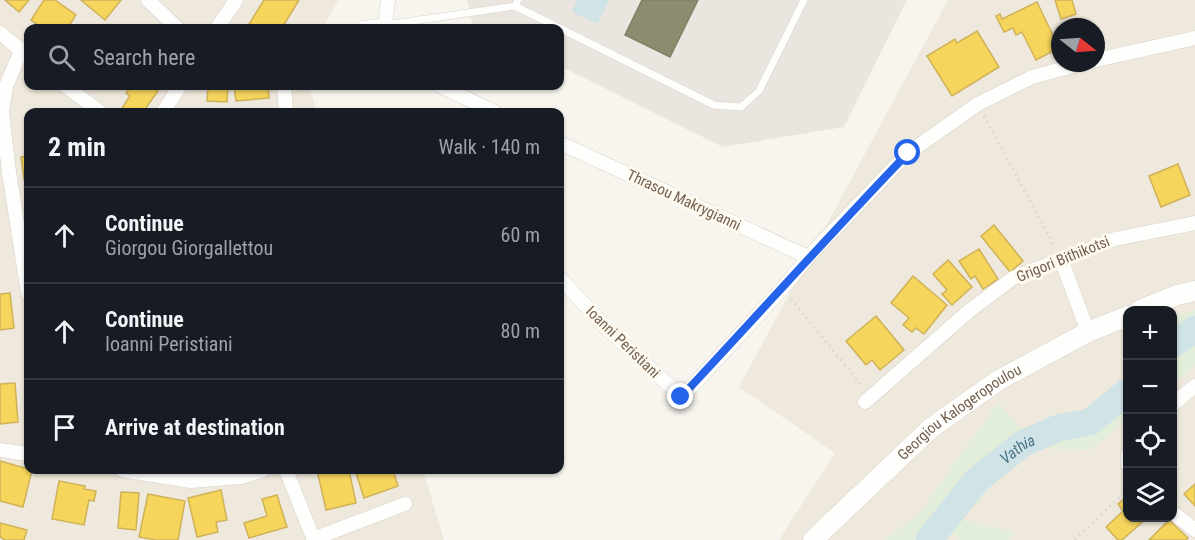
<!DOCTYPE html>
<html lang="en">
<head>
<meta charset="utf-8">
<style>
	:root { --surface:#171b24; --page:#20242c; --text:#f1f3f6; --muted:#9ea1a6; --line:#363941 }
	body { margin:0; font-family:"Roboto Condensed",sans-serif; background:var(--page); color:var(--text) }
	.controls { position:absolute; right:18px; bottom:18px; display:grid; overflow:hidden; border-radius:12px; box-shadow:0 2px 4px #0004 }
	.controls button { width:54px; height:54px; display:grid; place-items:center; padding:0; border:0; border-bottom:2px solid var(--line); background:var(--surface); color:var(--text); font:30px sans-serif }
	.compass { position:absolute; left:1051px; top:18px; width:54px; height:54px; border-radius:50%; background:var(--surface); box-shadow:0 2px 4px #0004; rotate:107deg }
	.stop { position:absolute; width:18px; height:18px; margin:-14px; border:4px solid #2563eb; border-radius:50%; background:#fff }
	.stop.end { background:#2563eb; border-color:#fff; box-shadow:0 2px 6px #0008 }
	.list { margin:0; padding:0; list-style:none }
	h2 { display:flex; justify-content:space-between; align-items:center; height:78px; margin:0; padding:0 24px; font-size:26px }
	h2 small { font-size:20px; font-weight:400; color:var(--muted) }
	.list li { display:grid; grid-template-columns:39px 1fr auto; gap:18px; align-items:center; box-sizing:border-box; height:96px; padding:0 24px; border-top:2px solid var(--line) }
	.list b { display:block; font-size:22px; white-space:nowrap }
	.list p { margin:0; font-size:20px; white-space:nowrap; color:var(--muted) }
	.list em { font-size:20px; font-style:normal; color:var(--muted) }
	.icon { flex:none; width:33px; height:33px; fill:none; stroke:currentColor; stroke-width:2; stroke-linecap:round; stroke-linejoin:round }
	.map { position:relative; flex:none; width:1195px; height:540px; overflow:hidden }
	.search { position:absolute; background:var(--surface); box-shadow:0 2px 4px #0004; left:24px; top:24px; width:540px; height:66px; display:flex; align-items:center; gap:15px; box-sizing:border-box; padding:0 21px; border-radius:12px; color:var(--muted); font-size:22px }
	.panel { position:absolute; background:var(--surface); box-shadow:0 2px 4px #0004; left:24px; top:108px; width:540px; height:366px; border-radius:12px }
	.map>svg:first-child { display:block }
	.residential { fill:#efe8dc; fill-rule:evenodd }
	.industrial { fill:#eae5de }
	.green { fill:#e3eeda }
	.water { fill:#d0e3e7 }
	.homes { fill:#f6d55c; stroke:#cfb258; stroke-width:1.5 }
	.industry { fill:#8c8c6e; stroke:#857f65; stroke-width:1.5 }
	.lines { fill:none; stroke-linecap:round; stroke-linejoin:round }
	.river { stroke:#d0e3e7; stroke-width:27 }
	.lane-casing { stroke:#d7d2cc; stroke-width:8 }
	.street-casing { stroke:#d7d2cc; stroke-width:15 }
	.secondary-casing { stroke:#d7d2cc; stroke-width:21 }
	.path { stroke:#dad5cf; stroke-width:3; stroke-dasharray:1.5 4.5; stroke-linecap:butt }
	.lane { stroke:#fefefc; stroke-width:7 }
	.street { stroke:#fefefc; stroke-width:14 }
	.secondary { stroke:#fefefc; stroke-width:20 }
	.route { stroke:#2563eb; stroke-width:8 }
	.labels { text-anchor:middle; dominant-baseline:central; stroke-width:6; stroke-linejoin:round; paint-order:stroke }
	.street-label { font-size:15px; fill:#74604f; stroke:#fefaf0 }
	.water-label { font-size:16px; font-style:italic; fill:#4a7585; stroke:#fefaf0 }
</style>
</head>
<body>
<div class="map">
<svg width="1195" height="540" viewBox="0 0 1195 540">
	<rect width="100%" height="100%" fill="#f7f5ee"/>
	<g class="residential">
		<polygon points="0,0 338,0 323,28 28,28 28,86 309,86 317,112 28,112 28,470 423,470 444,540 0,540"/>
		<path d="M948,0H1195V540H779L835,453L739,387ZM1060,27H1096V63H1060ZM1128,310H1172V518H1128Z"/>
	</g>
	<polygon class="industrial" points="467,0 907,0 844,127 723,147 560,66 560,28 483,28 472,23"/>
	<g class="green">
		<polygon points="1195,310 1195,366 1173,384 1173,354 1178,350 1173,331 1173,316"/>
		<polygon points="1127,383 1127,420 1090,450 1029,448 962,519 1015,532 1008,540 959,540 951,533 946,540 884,540 920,512 998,402 1025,432 1088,409"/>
	</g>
	<polygon class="water" points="577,0 609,0 598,24 572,12"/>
	<g class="homes">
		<polygon points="5,0 29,0 19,12"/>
		<polygon points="44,0 55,0 76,15 70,24 74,27 73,28 40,28 41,27 31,20"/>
		<polygon points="81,0 121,0 105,20"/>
		<polygon points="264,0 299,0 282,28 256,28 249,24"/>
		<polygon points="1055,0 1072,0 1076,14 1061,19"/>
		<polygon points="1037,2 1059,48 1036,60 1022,32 1016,35 1013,28 1004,32 996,16 1000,14 1002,19"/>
		<polygon points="977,31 999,67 952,96 927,56 955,39 957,43"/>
		<polygon points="131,86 150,86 158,91 143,112 128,112 122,108 130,96 126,93"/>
		<polygon points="208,86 228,86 227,102 207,101"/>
		<polygon points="234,86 268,86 269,98 236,101"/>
		<polygon points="28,156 28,178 24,179 21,157"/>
		<polygon points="1178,164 1190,195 1161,207 1149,176"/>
		<polygon points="994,225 1023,261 1010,272 981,236"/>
		<polygon points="979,249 998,279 983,289 975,276 971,279 959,261"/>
		<polygon points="948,260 972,287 952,305 942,294 947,290 933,274"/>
		<polygon points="913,276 947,305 924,334 916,328 912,332 903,325 909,318 891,303"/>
		<polygon points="10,293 14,328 0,330 0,294"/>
		<polygon points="876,316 904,350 880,370 872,360 866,365 846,341"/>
		<polygon points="15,383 18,422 0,424 0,384"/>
		<polygon points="0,461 32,470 23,507 0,501"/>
		<polygon points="317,470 349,470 356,503 326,510"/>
		<polygon points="355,470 393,470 398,486 364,498"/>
		<polygon points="59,481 85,486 84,489 96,491 94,501 89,500 84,525 52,519"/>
		<polygon points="1195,484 1195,506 1184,494"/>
		<polygon points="221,490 227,520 216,522 218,532 197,537 188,498"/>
		<polygon points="121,492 139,493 136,530 118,528"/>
		<polygon points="148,494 185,501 178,540 156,540 139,537"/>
		<polygon points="277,495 287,527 249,538 244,523 267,516 262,499"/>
		<polygon points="1128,496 1128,518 1147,518 1122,540 1118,540 1106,527 1123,511 1118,504"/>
		<polygon points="1169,520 1188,538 1186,540 1149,540"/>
		<polygon points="0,523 27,530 24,540 5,540 0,537"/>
	</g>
	<polygon class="industry" points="642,0 698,0 670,57 625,35"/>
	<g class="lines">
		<g class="river">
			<polyline points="1172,345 1195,329"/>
			<path id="s1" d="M929,540L976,481L1022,444L1058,428L1090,422L1128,391"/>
		</g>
		<g class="lane-casing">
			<g id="lane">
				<polyline points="515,6 714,105 741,107 759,91 804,0"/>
				<polyline points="385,25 515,6 518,0"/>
			</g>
		</g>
		<g class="street-casing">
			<g id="street">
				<polyline points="148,0 177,28"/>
				<polyline points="385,25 388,0"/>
				<polyline points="217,28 236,0"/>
				<polyline points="363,28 385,25"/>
				<polyline points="0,33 28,56"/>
				<polyline points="21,51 6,86 2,112 9,172 28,293"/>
				<polyline points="1096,60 1195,38"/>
				<polyline points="66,86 100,112"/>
				<polyline points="284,86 286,112"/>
				<polyline points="440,86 495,112"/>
				<polyline points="163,112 180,86"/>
				<polyline points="560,143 808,257"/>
				<polyline points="1061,259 1088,332"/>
				<polyline points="560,278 607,329 682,397 783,288 808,257 908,153 978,104 1032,77 1084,63"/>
				<polyline points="865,402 969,311 1013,278 1115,239 1195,223"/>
				<polyline points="1172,405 1195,386"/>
				<polyline points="0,450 28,454"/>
				<polyline points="1128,454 1128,465"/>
				<polyline points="122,470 191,481 241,477 263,470"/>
				<polyline points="286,470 314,540"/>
				<polyline points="1172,512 1195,530"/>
				<polyline points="313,539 405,504"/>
			</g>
		</g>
		<g class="secondary-casing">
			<g id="secondary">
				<polyline points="1140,310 1177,295 1195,291"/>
				<path id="s2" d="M813,540L931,428L999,380L1088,332L1128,316"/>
			</g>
		</g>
		<g class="path">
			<polyline points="984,116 1055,247"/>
			<polyline points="791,299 863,387"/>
			<polyline points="1075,540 1128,489"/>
		</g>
		<use href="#lane" class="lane"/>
		<use href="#street" class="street"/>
		<use href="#secondary" class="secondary"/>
	</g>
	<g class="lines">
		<path class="route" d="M681,397C757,316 831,233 908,153"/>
	</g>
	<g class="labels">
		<g class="street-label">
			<text transform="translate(684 200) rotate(25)">Thrasou Makrygianni</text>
			<text transform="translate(1063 259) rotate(-22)">Grigori Bithikotsi</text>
			<text transform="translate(623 342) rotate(44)">Ioanni Peristiani</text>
			<text stroke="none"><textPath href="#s2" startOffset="195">Georgiou Kalogeropoulou</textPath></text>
		</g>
		<g class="water-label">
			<text stroke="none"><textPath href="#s1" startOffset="128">Vathia</textPath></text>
		</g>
	</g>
</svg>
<div class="controls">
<button>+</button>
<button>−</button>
<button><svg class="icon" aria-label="locate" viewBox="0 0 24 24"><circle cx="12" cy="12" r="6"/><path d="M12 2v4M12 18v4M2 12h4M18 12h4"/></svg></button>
<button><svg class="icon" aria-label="layers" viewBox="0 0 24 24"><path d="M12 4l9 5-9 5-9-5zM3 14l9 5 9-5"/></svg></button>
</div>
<svg class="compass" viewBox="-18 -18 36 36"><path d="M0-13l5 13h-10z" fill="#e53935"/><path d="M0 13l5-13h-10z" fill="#9ea1a6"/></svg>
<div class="stop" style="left:908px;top:153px"></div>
<div class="stop end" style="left:681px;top:397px"></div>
<div class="search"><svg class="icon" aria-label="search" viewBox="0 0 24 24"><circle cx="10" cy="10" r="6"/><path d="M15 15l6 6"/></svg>Search here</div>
<section class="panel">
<h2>2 min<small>Walk · 140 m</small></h2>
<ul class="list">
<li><svg class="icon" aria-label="ahead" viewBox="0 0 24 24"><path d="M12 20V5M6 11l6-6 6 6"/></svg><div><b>Continue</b><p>Giorgou Giorgallettou</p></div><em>60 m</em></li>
<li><svg class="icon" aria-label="ahead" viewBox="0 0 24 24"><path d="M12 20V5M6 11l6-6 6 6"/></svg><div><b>Continue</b><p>Ioanni Peristiani</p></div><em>80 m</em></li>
<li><svg class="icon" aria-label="arrive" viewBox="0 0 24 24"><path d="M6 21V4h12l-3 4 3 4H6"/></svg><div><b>Arrive at destination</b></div></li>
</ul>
</section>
</div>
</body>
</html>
